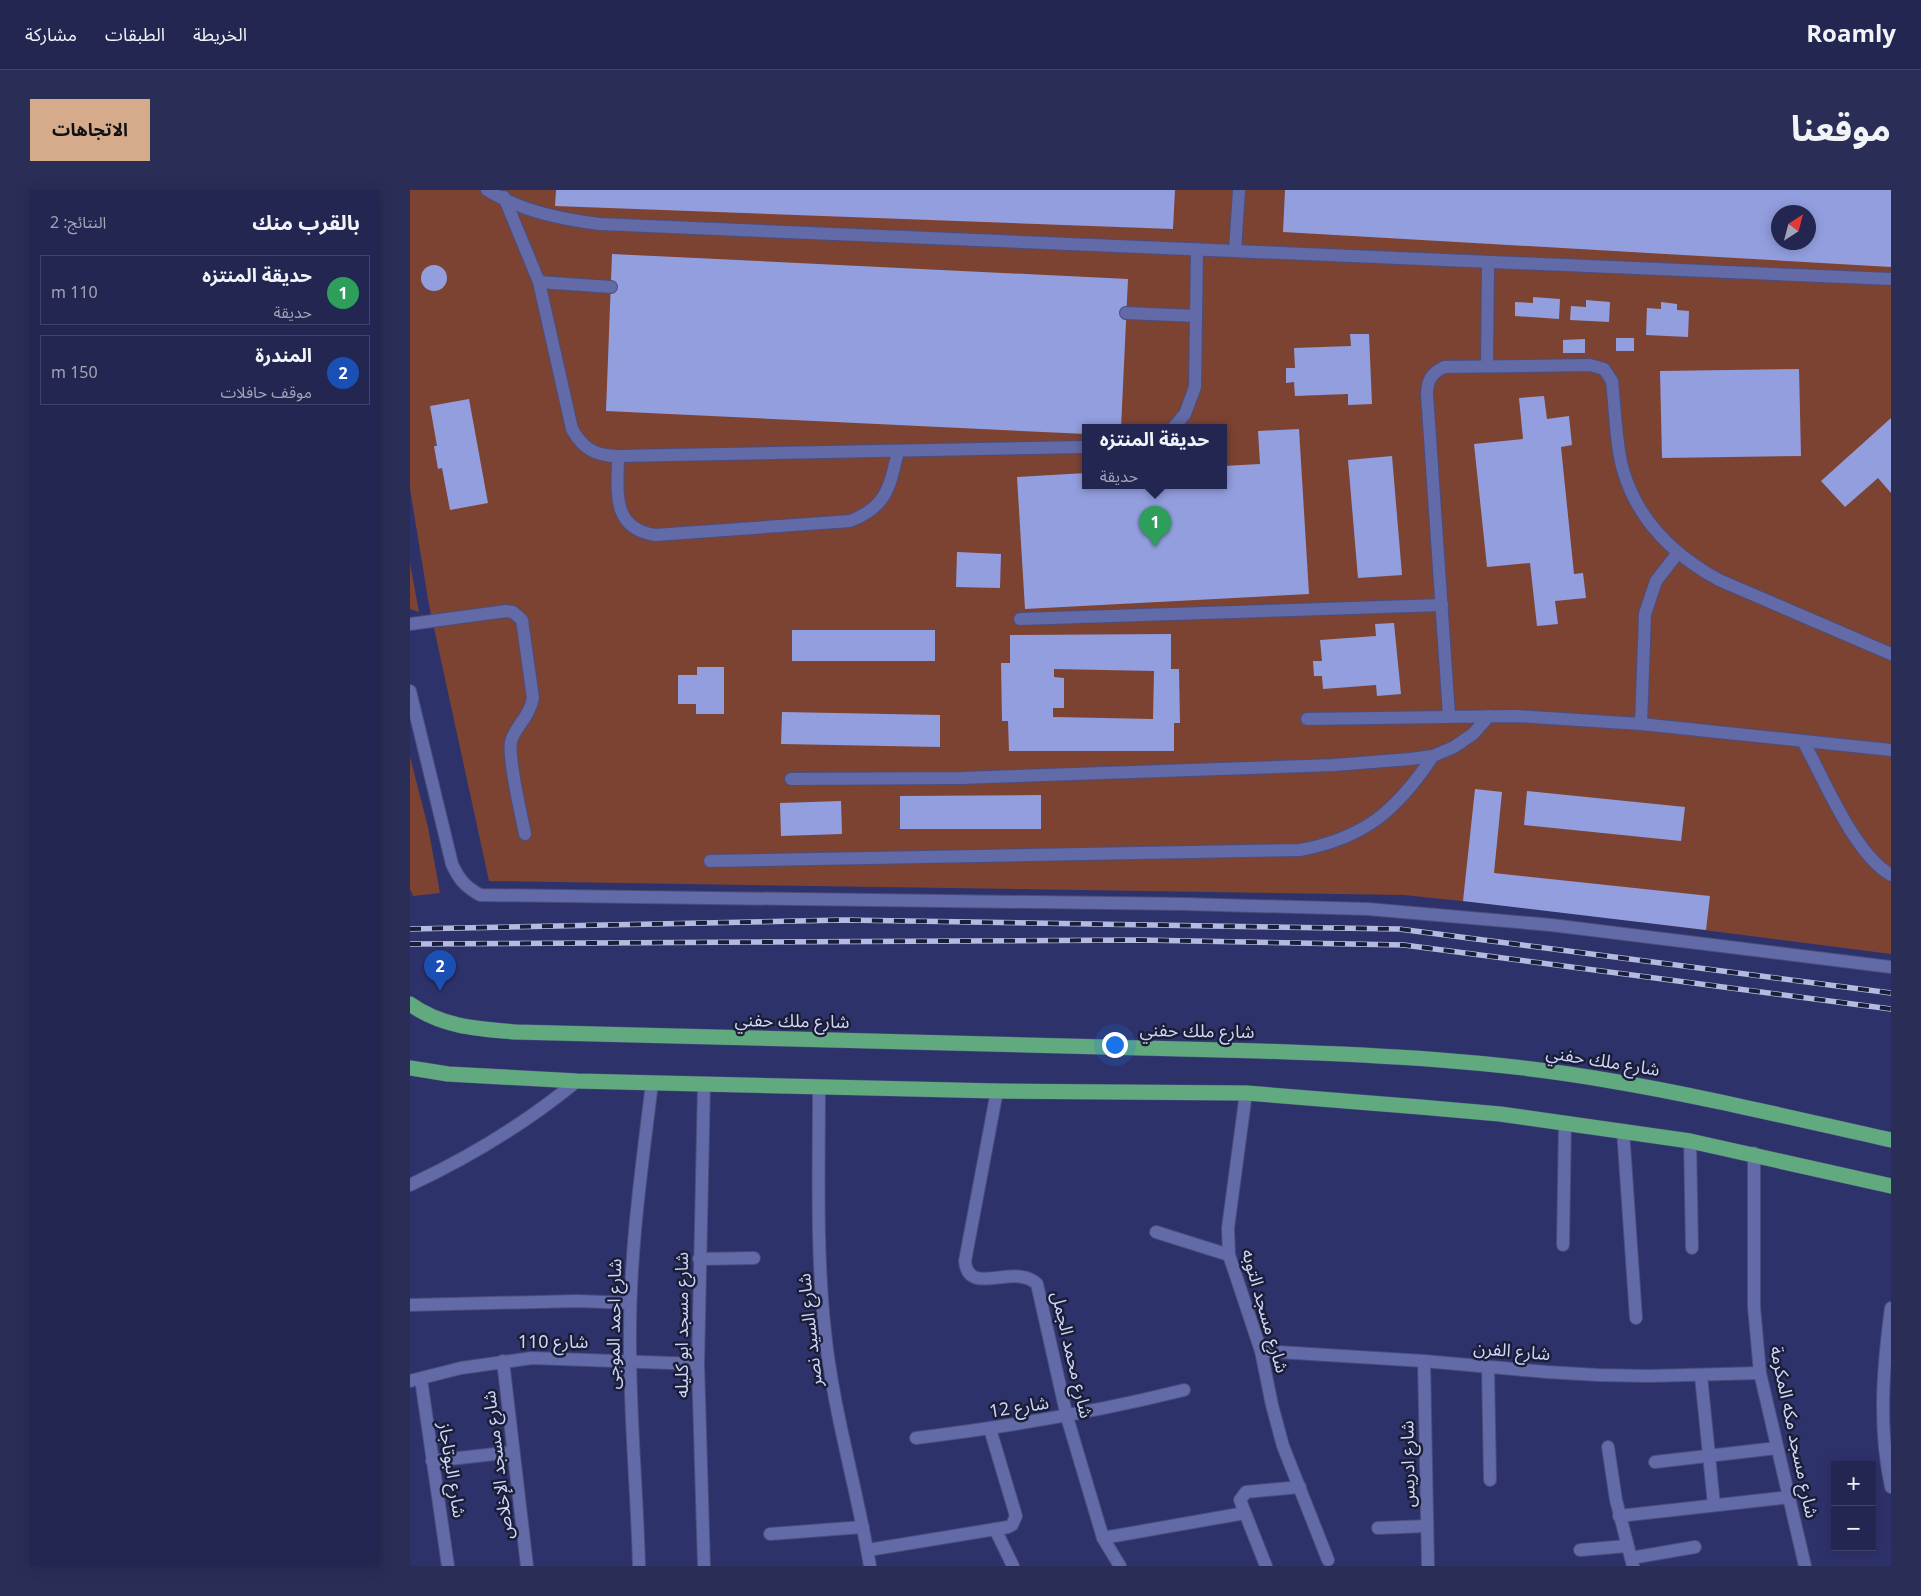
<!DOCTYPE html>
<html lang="ar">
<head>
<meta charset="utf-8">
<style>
	:root { --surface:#222650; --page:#2a2e57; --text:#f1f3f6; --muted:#a2a5b7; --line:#3f4367; --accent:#d6ab8b }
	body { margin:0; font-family:Georgia,"Noto Sans Arabic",serif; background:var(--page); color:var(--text); direction:rtl }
	.controls { position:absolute; right:15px; bottom:15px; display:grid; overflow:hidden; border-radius:0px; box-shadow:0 2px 12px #0003 }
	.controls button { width:45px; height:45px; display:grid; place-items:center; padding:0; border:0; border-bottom:1px solid var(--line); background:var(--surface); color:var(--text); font:25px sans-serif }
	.compass { position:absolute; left:1361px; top:15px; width:45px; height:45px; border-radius:50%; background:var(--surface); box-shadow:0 2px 12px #0003; rotate:36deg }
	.you { position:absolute; left:704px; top:854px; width:18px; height:18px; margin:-12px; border:4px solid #fff; border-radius:50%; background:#1a73e8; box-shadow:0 0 0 8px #1a73e833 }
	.badge { display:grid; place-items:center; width:32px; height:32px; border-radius:50%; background:var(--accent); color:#fff; font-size:16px; font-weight:700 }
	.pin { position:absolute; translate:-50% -41px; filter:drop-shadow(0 1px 2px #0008) }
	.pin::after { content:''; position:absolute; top:26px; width:18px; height:15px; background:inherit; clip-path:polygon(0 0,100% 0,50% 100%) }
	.popup { position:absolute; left:672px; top:234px; width:145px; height:65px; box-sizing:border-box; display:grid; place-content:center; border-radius:0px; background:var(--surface); filter:drop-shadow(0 1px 4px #0005); font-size:16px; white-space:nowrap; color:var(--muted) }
	.popup b { font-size:19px; color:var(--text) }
	.popup::after { content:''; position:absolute; left:50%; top:100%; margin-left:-10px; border:10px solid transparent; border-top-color:var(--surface) }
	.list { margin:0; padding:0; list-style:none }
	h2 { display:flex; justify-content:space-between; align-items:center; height:65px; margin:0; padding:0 20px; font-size:21px }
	h2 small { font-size:16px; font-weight:400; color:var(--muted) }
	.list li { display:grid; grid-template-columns:32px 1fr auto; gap:15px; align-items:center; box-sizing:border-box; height:70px; margin:0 10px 10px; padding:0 10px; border:1px solid var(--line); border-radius:0px }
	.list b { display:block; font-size:19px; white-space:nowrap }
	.list p { margin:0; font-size:16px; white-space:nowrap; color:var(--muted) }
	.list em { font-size:16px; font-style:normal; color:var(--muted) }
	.map { position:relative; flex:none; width:1481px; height:1376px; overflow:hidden; direction:ltr; border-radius:0px }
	header { display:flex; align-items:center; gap:30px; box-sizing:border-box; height:70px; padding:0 25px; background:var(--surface); border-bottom:1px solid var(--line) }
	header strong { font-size:24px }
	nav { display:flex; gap:28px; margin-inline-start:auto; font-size:18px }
	.intro { display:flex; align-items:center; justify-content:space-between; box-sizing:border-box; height:120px; padding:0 30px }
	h1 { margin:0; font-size:35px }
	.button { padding:12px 22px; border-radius:0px; background:var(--accent); color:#111; font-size:18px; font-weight:700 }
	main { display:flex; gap:30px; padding:0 30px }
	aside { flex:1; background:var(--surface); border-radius:0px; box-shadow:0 2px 12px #0003 }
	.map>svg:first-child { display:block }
	.green { fill:#7c4333; fill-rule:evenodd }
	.building { fill:#939ede; fill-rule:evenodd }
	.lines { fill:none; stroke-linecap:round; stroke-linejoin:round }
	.lane-casing { stroke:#4b4d7c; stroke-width:14 }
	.street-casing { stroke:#4b4d7c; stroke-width:14 }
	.highway-casing { stroke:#4b4d7c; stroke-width:16 }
	.lane { stroke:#626aa7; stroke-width:12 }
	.street { stroke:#626aa7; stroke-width:12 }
	.highway { stroke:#61a97e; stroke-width:15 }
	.rail-casing { stroke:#b4bae0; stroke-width:5.5 }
	.rail { stroke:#1b1e37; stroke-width:4; stroke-dasharray:11; stroke-linecap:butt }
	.labels { text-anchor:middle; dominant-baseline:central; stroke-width:5; stroke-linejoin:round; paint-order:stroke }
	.street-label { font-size:18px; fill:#d0d6f8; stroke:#1b1e37 }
</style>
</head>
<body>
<header>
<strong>Roamly</strong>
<nav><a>الخريطة</a><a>الطبقات</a><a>مشاركة</a></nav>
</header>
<div class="intro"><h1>موقعنا</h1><a class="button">الاتجاهات</a></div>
<main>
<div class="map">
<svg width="1481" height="1376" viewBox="0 0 1481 1376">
	<rect width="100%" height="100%" fill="#2e326a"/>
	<g class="green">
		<path d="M0,0H1481V764L1129,719L994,705L79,691L19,415L0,299ZM1368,22H1398V52H1368ZM676,238H814V296H676Z"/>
		<polygon points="0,373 9,422 0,419"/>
		<polygon points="0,567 18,637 30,703 3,706 0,699"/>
	</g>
	<g class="building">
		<polygon points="146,0 765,0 763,39 145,16"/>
		<path d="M875,0H1481V77L873,42ZM1368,22H1398V52H1368Z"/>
		<polygon points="202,64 718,89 711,238 676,238 676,244 196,221"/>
		<circle cx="24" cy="88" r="13"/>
		<polygon points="1123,107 1150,109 1149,129 1105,126 1105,112 1123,113"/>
		<polygon points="1176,110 1200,112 1199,132 1160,130 1161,116 1176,117"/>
		<polygon points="1251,112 1267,114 1267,120 1279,121 1278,147 1236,145 1237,118 1251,119"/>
		<polygon points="940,144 959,144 962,214 938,215 938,204 885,206 884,192 876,193 876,178 885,178 884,158 941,156"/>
		<rect x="1206" y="148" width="18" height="13"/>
		<polygon points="1175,149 1175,163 1153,163 1153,150"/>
		<polygon points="1389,179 1391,266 1252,268 1250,181"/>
		<polygon points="1134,206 1137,229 1159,226 1162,255 1151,257 1164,384 1173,383 1176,408 1145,411 1148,434 1127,436 1120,373 1077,377 1064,254 1113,249 1109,208"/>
		<polygon points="59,209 78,313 40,320 32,278 28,279 24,256 27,256 20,216"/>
		<polygon points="1481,228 1481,303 1468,288 1435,317 1411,291"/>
		<polygon points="889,239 899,404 615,419 607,287 676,283 676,296 814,296 814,276 850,274 848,241"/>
		<polygon points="982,266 992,385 948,388 938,270"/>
		<polygon points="547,362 591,364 590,398 546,397"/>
		<polygon points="984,433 991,504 967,506 966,495 913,499 912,486 904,486 903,471 912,471 910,450 966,446 965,434"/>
		<rect x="382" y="440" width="143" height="31"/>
		<path d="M761,444V479H769L770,533H764V561H599L598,531H592L591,473H600V445ZM644,479L744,481L743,529L643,527V518H654V488L644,487Z"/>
		<polygon points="287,477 314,477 314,524 286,524 286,514 268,514 268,485 287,485"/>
		<polygon points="372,522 530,525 530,557 371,554"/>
		<polygon points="1065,599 1092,602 1084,683 1300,706 1296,740 1053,711"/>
		<polygon points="1117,601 1275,617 1271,651 1114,635"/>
		<polygon points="631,605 631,639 490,639 490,606"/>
		<polygon points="431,611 432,644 371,646 370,613"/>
	</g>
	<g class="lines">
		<g class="lane-casing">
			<g id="lane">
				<path d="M77,0C112,21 149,29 190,34L1481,89"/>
				<path d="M94,7L129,92L162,239C173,259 186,266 208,266L676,257"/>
				<polyline points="825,61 829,0"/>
				<polyline points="129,92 201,97"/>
				<polyline points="716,123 786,126"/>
				<polyline points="1077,176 1078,72"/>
				<polyline points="763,238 775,224 785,197 787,59"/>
				<path d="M208,266C208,300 200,338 245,345L440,331C477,317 480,296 488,261"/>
				<polyline points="610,429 1032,415"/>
				<path d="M0,434L96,421L103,422L112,430L123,508C119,529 104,537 101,552C98,569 111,624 115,644"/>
				<path d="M0,501L42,674C49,690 56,697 70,705L774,714L958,719L1141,735L1481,777"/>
				<path d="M1039,525L1017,204C1017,190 1022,183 1034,177L1180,175L1194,179L1202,191C1205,217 1206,260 1214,283C1229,332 1265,366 1309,390L1481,464"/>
				<polyline points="897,529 1106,526 1231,534 1481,560"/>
				<polyline points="1231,534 1235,424 1246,391 1267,364"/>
				<path d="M1393,551C1414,589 1444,664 1481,685"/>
				<polyline points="381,589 551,588 924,575 1000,569 1023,566 1044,557 1063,544 1079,526"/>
				<path d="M300,671L890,660C955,648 987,620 1023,566"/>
			</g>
		</g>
		<g class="street-casing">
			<g id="street">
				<polyline points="294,894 288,1174 294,1376"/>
				<path d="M409,897C409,978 406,1061 415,1142C423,1221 447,1298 460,1376"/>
				<path d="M587,901L555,1071C558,1108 605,1072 627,1094L657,1227L693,1348L710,1376"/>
				<polyline points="836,903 818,1038 819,1065 851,1161 862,1215 873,1256 918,1370"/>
				<polyline points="1213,940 1226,1128"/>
				<polyline points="1280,951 1282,1058"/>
				<polyline points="1344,963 1344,1117 1350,1183 1395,1376"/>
				<path d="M0,995C60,967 116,933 167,891"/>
				<polyline points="746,1042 819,1065"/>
				<polyline points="1153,1055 1155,932"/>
				<polyline points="289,1069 344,1068"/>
				<polyline points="0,1115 168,1111 220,1113"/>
				<path d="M1481,1118C1473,1178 1468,1237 1481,1297"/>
				<polyline points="851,1161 1014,1171 1137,1182 1188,1185 1239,1186 1350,1183"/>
				<polyline points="93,1171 117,1376"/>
				<polyline points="1014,1171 1018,1376"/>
				<polyline points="1078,1177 1080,1290"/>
				<polyline points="1291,1186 1304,1315"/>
				<polyline points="11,1189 38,1376"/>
				<polyline points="0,1191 51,1178 122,1168 288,1174"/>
				<path d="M506,1248C597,1237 686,1222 774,1200"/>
				<polyline points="1198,1257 1206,1310 1223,1376"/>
				<polyline points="22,1271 103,1262"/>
				<polyline points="1245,1272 1367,1258"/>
				<polyline points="1209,1326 1380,1307"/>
				<polyline points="968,1338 1017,1336"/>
				<polyline points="585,1339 603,1376"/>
				<polyline points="360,1344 453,1337"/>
				<polyline points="693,1348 835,1323"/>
				<polyline points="458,1360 598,1337 602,1335 606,1326 580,1239"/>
				<polyline points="1170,1360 1217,1356"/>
				<polyline points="1221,1368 1285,1357"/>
				<path d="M229,1376C227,1298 219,1220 220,1142C220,1058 232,976 242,893"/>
				<polyline points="856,1376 830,1310 836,1302 890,1297"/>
			</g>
		</g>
		<g class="highway-casing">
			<g id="highway">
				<path d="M0,814C32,837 68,839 106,842L850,861C966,865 1082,870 1196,890C1292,906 1386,929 1481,950"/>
				<polyline points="0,878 38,884 167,891 587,901 836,903 1010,917 1090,924 1280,951 1481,996"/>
			</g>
		</g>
		<use href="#lane" class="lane"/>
		<use href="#street" class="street"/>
		<use href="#highway" class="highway"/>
		<g class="rail-casing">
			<g id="rail">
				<polyline points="0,739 434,730 989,739 1481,803"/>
				<polyline points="0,754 729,750 994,755 1481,819"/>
			</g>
		</g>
		<use href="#rail" class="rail"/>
	</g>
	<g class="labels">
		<g class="street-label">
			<text transform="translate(382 831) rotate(1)">شارع ملك حفني</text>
			<text transform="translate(787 841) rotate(1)">شارع ملك حفني</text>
			<text transform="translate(1193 871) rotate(9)">شارع ملك حفني</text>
			<text transform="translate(855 1121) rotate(74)">شارع مسجد التوبه</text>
			<text transform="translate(204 1134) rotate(-89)">شارع احمد الموجى</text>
			<text transform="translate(272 1135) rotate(-90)">شارع مسجد ابو كليله</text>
			<text transform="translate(400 1140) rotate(-96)">شارع السيد نصر</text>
			<text x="143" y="1152">شارع 110</text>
			<text transform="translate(1102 1161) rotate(5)">شارع الفرن</text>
			<text transform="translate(662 1165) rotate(77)">شارع محمد الجمل</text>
			<text transform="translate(609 1217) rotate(-9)">شارع 12</text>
			<text transform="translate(1384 1242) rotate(78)">شارع مسجد مكه المكرمة</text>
			<text transform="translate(998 1274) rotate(-91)">شارع ادريس</text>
			<text transform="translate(88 1275) rotate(-97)">شارع مسجد الإخلاص</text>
			<text transform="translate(42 1280) rotate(81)">شارع البوتاجاز</text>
		</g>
	</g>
</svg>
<div class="controls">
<button>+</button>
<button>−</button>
</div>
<svg class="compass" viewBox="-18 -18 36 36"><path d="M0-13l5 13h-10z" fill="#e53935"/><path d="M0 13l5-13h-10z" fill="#a2a5b7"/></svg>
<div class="you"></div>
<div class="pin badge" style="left:745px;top:357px;background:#2e9e5b">1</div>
<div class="popup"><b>حديقة المنتزه</b>حديقة</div>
<div class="pin badge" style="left:30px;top:801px;background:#1a4fb4">2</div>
</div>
<aside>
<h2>بالقرب منك<small>النتائج: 2</small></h2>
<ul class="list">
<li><span class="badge" style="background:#2e9e5b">1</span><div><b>حديقة المنتزه</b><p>حديقة</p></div><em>110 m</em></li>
<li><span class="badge" style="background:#1a4fb4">2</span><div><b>المندرة</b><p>موقف حافلات</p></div><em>150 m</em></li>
</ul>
</aside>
</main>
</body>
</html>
